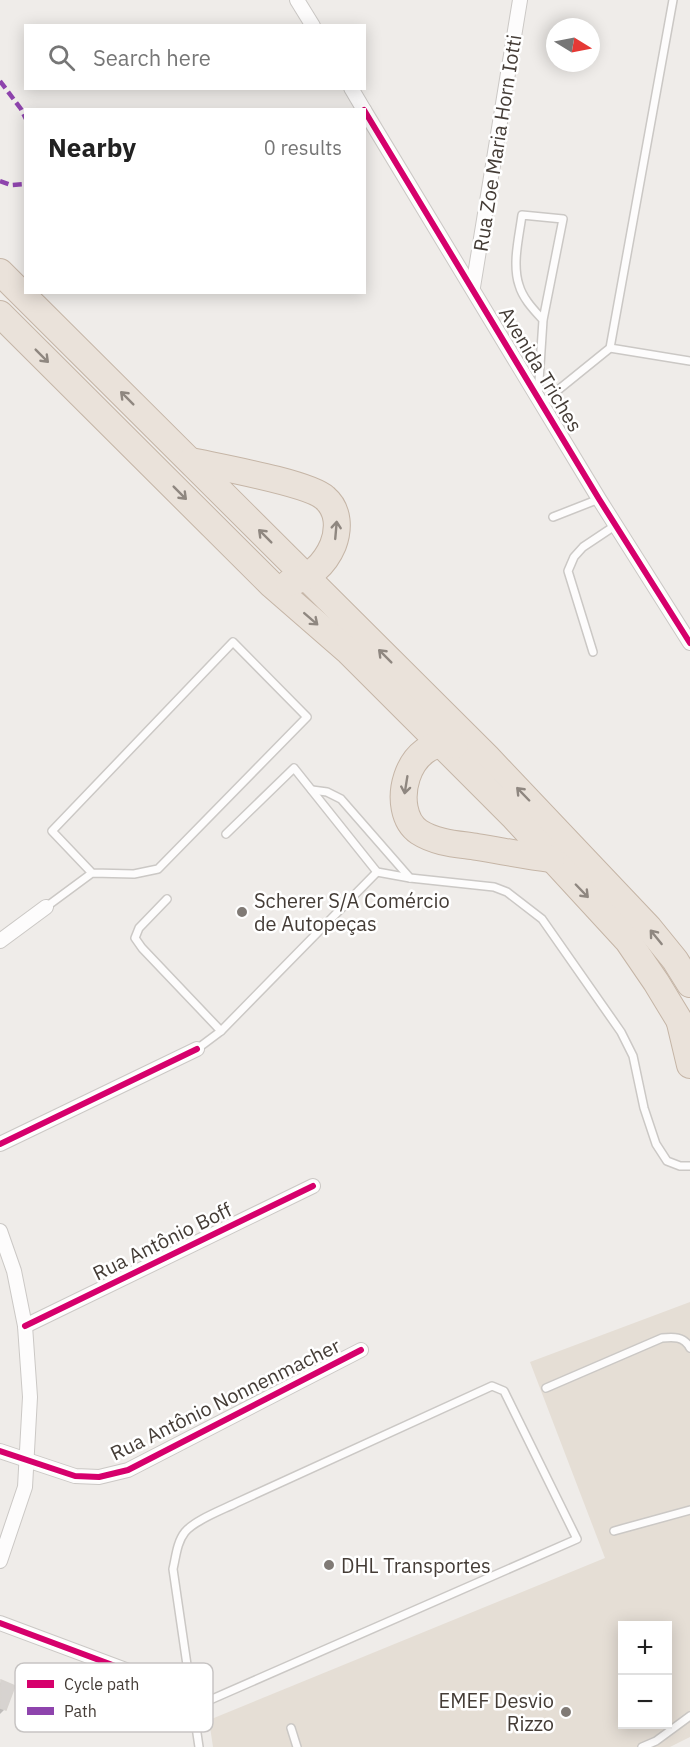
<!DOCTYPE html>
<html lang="en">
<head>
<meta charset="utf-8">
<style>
	:root { --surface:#fff; --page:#f6f6f6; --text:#222; --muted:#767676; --line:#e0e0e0 }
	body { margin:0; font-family:"IBM Plex Sans",sans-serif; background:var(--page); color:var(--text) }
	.controls { position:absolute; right:18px; bottom:18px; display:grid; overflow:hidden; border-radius:0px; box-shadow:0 3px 15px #0003 }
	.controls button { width:54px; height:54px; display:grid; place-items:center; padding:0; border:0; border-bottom:2px solid var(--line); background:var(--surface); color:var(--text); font:30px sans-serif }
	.compass { position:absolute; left:546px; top:18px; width:54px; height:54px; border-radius:50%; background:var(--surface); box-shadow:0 3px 15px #0003; rotate:100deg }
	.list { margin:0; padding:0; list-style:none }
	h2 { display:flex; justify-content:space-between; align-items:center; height:78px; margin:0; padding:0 24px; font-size:26px }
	h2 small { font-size:20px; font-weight:400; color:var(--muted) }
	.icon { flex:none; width:33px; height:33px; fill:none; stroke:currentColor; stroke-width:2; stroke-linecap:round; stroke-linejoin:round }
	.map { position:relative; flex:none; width:690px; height:1747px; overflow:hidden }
	.search { position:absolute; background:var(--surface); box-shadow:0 3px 15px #0003; left:24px; top:24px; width:342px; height:66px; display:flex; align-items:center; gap:15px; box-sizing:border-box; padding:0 21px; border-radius:0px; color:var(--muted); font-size:22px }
	.panel { position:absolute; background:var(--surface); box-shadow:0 3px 15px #0003; left:24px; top:108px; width:342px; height:186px; border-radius:0px }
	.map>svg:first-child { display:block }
	.education { fill:#e5ded5; fill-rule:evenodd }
	.shadow { fill:#0003 }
	.building { fill:#d7d3d0; stroke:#d7d3cf; stroke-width:1.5 }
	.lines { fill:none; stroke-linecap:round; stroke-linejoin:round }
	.lane-casing { stroke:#cbc8c5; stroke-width:10 }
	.street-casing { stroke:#cbc8c5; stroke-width:16 }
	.highway-casing { stroke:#c5b5a6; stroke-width:28 }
	.lane { stroke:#fdfcfc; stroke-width:7 }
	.street { stroke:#fdfcfc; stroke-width:14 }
	.highway { stroke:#eae2da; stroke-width:26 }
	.quiet { stroke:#8e44ad; stroke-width:4.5; stroke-dasharray:9 4.5; stroke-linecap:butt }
	.cycleway-casing { stroke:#fff; stroke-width:10 }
	.cycleway { stroke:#d6006c; stroke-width:6 }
	.oneway { stroke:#8f8780 }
	.poi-dot { fill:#807a75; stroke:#fff; stroke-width:2 }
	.labels { text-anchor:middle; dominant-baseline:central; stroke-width:5; stroke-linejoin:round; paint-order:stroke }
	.street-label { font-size:20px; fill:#443c36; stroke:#fff }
	.poi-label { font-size:20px; fill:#443c36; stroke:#fff; text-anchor:start }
	.key { fill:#fff; stroke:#c7c4c3; stroke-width:1.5 }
	.key-label { font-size:16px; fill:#443c36 }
</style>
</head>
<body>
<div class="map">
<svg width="690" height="1747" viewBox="0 0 690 1747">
	<rect width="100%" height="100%" fill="#efece9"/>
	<path class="education" d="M690,1302V1737L670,1747H213L209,1720L605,1558L530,1362ZM622,1626H668V1724H622Z"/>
	<polygon class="shadow" points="1,1682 5,1709 0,1714 0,1684"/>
	<polygon class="building" points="1,1680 15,1686 6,1710 0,1708"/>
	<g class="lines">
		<g class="lane-casing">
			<g id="lane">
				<polyline points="610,348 690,361"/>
				<path d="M538,396L543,320L563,219L522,215C519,237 512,264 519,285C523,299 534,310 543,320"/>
				<polyline points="542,403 610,348 673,0"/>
				<polyline points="553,517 599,499"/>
				<polyline points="593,652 568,571 574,557 583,547 616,525"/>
				<polyline points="312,790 327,792 341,799 410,878"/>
				<polyline points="226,834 294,768 377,872 410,878 494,887 507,892 542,919 621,1032 633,1056 644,1108 656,1144 667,1161 680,1166 690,1166"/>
				<polyline points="167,899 139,928 135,938 142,948 221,1031"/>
				<polyline points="46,907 92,873 134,874 158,869 307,717 233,642 52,831 92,873"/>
				<polyline points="197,1049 221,1031 377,872"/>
				<path d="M546,1388L662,1338C673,1337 684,1336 690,1348"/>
				<polyline points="614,1531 690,1510"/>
				<path d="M194,1707L577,1539L504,1391L492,1386L236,1503C222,1510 195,1520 185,1532C177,1542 176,1556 173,1569L199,1747"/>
				<polyline points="291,1728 297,1747"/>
				<polyline points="642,1747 656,1741 690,1716"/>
			</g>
		</g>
		<g class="street-casing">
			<g id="street">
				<polyline points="297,0 313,26"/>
				<polyline points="351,88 364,110"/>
				<polyline points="364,110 599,499 690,643"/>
				<polyline points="473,287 520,0"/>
				<polyline points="0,941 46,907"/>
				<polyline points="0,1144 197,1049"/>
				<polyline points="0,1231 14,1271 25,1326 30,1397 25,1487 0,1561"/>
				<polyline points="25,1326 313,1186"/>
				<polyline points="0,1451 75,1476 99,1477 128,1470 361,1350"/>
				<polyline points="0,1623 150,1679"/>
			</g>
		</g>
		<g class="highway-casing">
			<g id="highway">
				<polyline points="0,272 487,757 649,928 675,960 690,984"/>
				<polyline points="0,314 272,585 349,652 513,816 628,941 656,982 690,1038"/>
				<path d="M191,461C218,467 309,483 325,498C339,510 339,529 333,545C325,564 310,578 289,583"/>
				<path d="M455,745C406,735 388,811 419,832C436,843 458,844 477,847C502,851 526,856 551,859"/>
				<polyline points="680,1023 690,1065"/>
			</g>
		</g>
		<use href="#lane" class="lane"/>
		<use href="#street" class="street"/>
		<use href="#highway" class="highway"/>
		<g class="quiet">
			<polyline points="0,81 21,109 26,119"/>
			<polyline points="0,181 11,185 26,184"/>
		</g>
		<g class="cycleway-casing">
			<g id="cycleway">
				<polyline points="364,110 599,499 690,643"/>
				<polyline points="0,1144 197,1049"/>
				<polyline points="25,1326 313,1186"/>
				<polyline points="0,1451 75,1476 99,1477 128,1470 361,1350"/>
				<polyline points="0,1623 150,1679"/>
			</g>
		</g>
		<use href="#cycleway" class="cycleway"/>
	</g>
	<defs><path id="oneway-shaft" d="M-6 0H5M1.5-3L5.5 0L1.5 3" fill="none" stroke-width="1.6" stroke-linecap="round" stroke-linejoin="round" transform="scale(1.5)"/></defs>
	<g class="oneway">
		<use href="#oneway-shaft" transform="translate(42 356) rotate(45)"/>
		<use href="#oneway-shaft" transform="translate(127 398) rotate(-135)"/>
		<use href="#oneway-shaft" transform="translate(180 493) rotate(45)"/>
		<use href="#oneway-shaft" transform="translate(336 530) rotate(-85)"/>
		<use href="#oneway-shaft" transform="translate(265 536) rotate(-135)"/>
		<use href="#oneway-shaft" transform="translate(311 619) rotate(41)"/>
		<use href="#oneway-shaft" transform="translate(385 656) rotate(-135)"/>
		<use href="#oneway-shaft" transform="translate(406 785) rotate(99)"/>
		<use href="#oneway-shaft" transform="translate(523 794) rotate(-134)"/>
		<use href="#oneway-shaft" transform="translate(582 891) rotate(46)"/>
		<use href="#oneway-shaft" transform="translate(656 937) rotate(-129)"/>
	</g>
	<g class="poi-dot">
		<circle cx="242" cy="912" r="6"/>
		<circle cx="329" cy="1565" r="6"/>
		<circle cx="566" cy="1712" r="6"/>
	</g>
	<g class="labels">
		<g class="street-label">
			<text transform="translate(497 143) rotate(-81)">Rua Zoe Maria Horn Iotti</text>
			<text transform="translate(541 369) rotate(59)">Avenida Triches</text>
			<text transform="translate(162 1241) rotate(-26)">Rua Antônio Boff</text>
			<text transform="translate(225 1399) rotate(-26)">Rua Antônio Nonnenmacher</text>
		</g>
		<g class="poi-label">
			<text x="254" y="900">Scherer S/A Comércio<tspan x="254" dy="23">de Autopeças</tspan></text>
			<text x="341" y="1565">DHL Transportes</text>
			<text x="554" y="1700" text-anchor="end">EMEF Desvio<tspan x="554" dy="23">Rizzo</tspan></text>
		</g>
	</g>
	<rect x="15" y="1663" width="198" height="69" rx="9" class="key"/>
	<rect x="27" y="1680" width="27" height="8" fill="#d6006c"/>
	<rect x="27" y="1707" width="27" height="8" fill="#8e44ad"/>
	<g class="key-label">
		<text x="64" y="1690">Cycle path</text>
		<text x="64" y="1717">Path</text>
	</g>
</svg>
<div class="controls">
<button>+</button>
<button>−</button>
</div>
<svg class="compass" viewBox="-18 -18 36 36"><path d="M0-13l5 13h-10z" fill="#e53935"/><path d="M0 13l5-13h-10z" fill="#767676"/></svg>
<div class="search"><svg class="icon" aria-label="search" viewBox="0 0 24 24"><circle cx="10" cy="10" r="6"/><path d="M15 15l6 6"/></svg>Search here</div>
<section class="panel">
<h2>Nearby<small>0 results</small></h2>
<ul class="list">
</ul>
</section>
</div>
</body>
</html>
